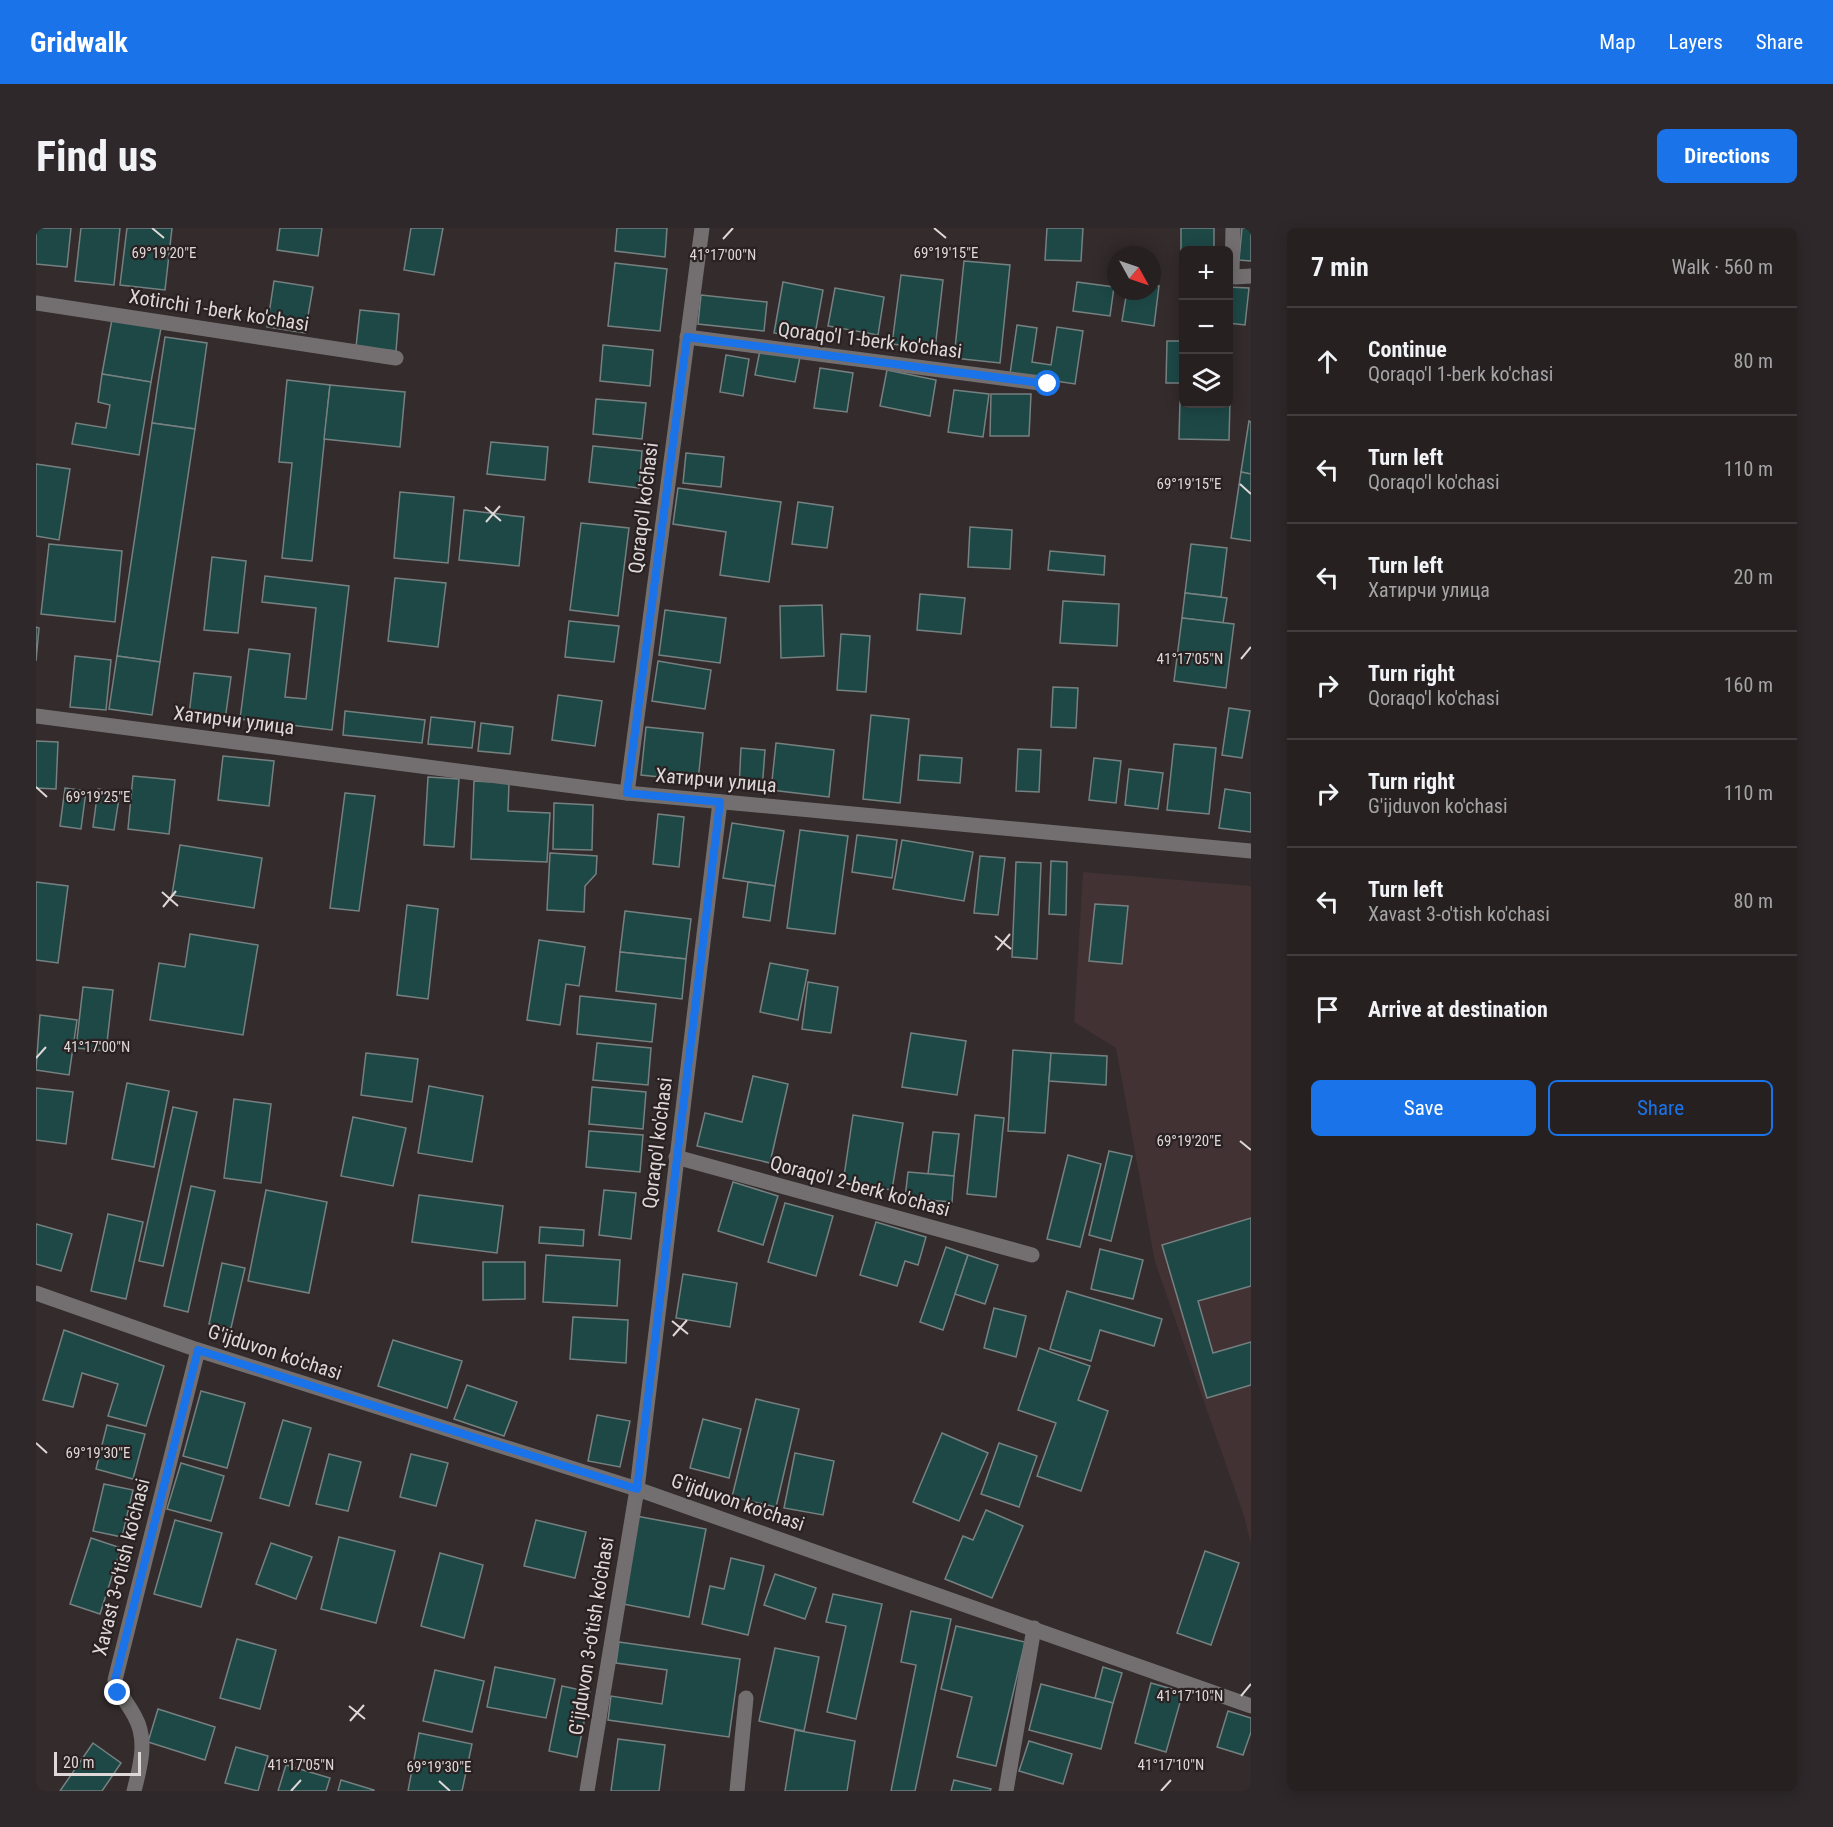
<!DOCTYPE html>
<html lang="en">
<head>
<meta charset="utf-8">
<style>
	:root { --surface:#262021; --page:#2e282a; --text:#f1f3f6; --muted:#a4a3a5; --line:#423e3f; --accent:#1a73e8 }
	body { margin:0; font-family:"Roboto Condensed",sans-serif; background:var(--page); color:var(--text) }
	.controls { position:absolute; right:18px; top:18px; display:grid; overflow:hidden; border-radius:9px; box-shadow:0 3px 15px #0003 }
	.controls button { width:54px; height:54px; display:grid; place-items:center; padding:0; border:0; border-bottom:2px solid var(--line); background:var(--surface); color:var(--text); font:30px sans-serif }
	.compass { position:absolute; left:1071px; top:18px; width:54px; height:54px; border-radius:50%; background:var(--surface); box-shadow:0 3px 15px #0003; rotate:130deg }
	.scale { position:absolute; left:18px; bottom:15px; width:87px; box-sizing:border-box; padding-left:6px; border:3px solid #ded8d9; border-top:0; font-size:16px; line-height:21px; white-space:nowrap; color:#ded8d9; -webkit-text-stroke:4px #292122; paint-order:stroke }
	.stop { position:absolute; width:18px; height:18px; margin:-14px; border:4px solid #1a73e8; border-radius:50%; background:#fff }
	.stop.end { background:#1a73e8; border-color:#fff; box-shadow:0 2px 6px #0008 }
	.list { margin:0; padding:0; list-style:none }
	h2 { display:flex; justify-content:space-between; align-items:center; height:78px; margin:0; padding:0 24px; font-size:26px }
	h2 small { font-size:20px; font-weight:400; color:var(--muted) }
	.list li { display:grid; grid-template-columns:39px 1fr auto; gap:18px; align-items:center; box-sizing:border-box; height:108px; padding:0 24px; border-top:2px solid var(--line) }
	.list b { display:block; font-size:22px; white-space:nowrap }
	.list p { margin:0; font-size:20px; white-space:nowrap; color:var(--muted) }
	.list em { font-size:20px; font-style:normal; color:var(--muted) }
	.actions { display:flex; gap:12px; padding:18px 24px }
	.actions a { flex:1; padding:14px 0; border:2px solid var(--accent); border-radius:9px; text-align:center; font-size:21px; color:var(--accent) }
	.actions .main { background:var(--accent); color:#fff }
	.icon { flex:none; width:33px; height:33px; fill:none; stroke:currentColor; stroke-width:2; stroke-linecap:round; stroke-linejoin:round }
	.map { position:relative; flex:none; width:1215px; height:1563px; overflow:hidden; border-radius:9px }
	header { display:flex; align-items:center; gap:36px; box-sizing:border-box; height:84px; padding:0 30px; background:var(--accent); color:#fff }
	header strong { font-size:28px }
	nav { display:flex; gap:33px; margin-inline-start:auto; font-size:21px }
	.intro { display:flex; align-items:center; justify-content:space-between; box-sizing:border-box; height:144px; padding:0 36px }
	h1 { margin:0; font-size:42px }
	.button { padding:15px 27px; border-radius:9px; background:var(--accent); color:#fff; font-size:21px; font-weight:700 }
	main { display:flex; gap:36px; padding:0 36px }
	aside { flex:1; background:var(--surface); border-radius:9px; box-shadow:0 3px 15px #0003 }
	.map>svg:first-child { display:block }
	.built { fill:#423234 }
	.building { fill:#1d4846; stroke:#768080; stroke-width:1.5 }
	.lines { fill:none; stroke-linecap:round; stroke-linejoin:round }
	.minor { stroke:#736f70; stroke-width:15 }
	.route { stroke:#1a73e8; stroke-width:8 }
	.ticks { fill:none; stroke:#ded8d9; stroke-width:2 }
	.labels { text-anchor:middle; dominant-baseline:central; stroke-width:4.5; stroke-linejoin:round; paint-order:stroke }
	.street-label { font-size:20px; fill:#ded8d9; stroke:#292122 }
	.ticks-label { font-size:15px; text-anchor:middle; fill:#ded8d9; stroke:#292122; stroke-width:4.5; stroke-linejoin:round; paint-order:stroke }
</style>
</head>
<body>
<header>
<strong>Gridwalk</strong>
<nav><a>Map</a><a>Layers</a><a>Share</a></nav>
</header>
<div class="intro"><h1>Find us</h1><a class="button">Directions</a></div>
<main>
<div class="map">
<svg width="1215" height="1563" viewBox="0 0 1215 1563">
	<rect width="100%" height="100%" fill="#332b2c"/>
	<polygon class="built" points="1047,644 1215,658 1215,1316 1208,1288 1119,1034 1080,820 1038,794"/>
	<g class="building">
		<polygon points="0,0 35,0 31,39 0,36"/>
		<polygon points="45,0 84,0 78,57 39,53"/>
		<polygon points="91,0 136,0 129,62 84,57"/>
		<polygon points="244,0 286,0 282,28 241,22"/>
		<polygon points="375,0 407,0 398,47 368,42"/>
		<polygon points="581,0 631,0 629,29 579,23"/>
		<polygon points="1011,0 1047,0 1045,33 1009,32"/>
		<polygon points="1145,0 1178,0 1178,21 1145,22"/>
		<polygon points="1206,0 1215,0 1215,33 1203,32"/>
		<polygon points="928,33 974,37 964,135 918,130"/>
		<polygon points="579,35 631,41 624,103 572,98"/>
		<polygon points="865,47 907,52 899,121 856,116"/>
		<polygon points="238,53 277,59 269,105 231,99"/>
		<polygon points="747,54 787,62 778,112 738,105"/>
		<polygon points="1041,54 1078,59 1074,88 1037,83"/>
		<polygon points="1116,57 1123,58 1118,98 1086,93 1091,63 1116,63"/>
		<polygon points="1192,59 1213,60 1209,97 1192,95"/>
		<polygon points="799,60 848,69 842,107 792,98"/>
		<polygon points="665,67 731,74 728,103 662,96"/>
		<polygon points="324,82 363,86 360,123 320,119"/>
		<polygon points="76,91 125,100 115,154 66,146"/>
		<polygon points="981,97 1001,100 996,134 1015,137 1021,99 1047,103 1039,156 974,146"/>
		<polygon points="129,109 171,115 159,201 116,195"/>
		<polygon points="1131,113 1148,113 1148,155 1130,155"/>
		<polygon points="567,117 617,122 614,158 564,153"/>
		<polygon points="724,122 764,129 759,154 719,147"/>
		<polygon points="690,127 713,131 707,168 684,164"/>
		<polygon points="784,140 817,145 811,184 778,180"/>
		<polygon points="851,142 900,152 894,188 844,178"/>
		<polygon points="66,146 115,154 103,227 36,216 40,195 70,200 74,177 62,174"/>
		<polygon points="251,152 294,157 276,333 246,330 256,235 243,234"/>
		<polygon points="294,157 369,164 364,219 288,211"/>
		<polygon points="918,162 953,166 947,209 912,204"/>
		<polygon points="955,166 995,166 993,208 954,208"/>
		<polygon points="560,171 610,175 606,211 557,206"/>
		<polygon points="1144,171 1148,171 1148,176 1192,176 1194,172 1193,212 1143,211"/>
		<polygon points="1213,193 1215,194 1215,246 1205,244"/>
		<polygon points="116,195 159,201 124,434 81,428"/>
		<polygon points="455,214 512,219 509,252 451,246"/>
		<polygon points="557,218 606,223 603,260 553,254"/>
		<polygon points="650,225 688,229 685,259 647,255"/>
		<polygon points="0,236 34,241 23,312 0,308"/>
		<polygon points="1205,244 1215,246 1215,313 1195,310"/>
		<polygon points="642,260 745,274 733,354 684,347 690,304 637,296"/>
		<polygon points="364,264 418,269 412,335 358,330"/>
		<polygon points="762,274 797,279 791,320 756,316"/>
		<polygon points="428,282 488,289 483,338 423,332"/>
		<polygon points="545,295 593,300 582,388 534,382"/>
		<polygon points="934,299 976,302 974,341 932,339"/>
		<polygon points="13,316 86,323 79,394 5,386"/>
		<polygon points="1155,316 1191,320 1185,369 1149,365"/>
		<polygon points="1014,323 1069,328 1068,347 1012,342"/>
		<polygon points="176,329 210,333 202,405 168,402"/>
		<polygon points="229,348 313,358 296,502 204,491 213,421 254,426 249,469 270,471 280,380 226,374"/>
		<polygon points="359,350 410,355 402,419 352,413"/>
		<polygon points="1149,365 1191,370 1187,395 1146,390"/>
		<polygon points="884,366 929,370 925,406 881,402"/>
		<polygon points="1027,373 1083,376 1081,418 1024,415"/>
		<polygon points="786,377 788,428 745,430 744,378"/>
		<polygon points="629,382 690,390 684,435 623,427"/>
		<polygon points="1146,390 1198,396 1190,460 1138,453"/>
		<polygon points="533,393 583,398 578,434 529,429"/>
		<polygon points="0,399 3,400 0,433"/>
		<polygon points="805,406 834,408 830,464 801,462"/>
		<polygon points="39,428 75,432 70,482 34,479"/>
		<polygon points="81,428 124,434 116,487 73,481"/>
		<polygon points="622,433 675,442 669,481 616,473"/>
		<polygon points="158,445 195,449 189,492 153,487"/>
		<polygon points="1017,459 1042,460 1040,500 1015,499"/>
		<polygon points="522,467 566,473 559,518 516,512"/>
		<polygon points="1193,480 1214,483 1206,530 1186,527"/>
		<polygon points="309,483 389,492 386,515 307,507"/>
		<polygon points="835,487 873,491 864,575 827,571"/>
		<polygon points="395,489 439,494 436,520 392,516"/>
		<polygon points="445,495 477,499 474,526 442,523"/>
		<polygon points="610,499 667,505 662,553 605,547"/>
		<polygon points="0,513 22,514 20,561 0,560"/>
		<polygon points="740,515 798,522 793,569 735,562"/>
		<polygon points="1138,516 1180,520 1173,586 1131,582"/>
		<polygon points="705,520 729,522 726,562 703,560"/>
		<polygon points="982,521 1005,522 1003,564 980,563"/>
		<polygon points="884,527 926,530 924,555 882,552"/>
		<polygon points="187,528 238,533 233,578 182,572"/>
		<polygon points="1058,530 1085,533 1080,575 1053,572"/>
		<polygon points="1093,541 1127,545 1122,581 1089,577"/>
		<polygon points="97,548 139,552 133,606 92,601"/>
		<polygon points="392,549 423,551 418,619 388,617"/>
		<polygon points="438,553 473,555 472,583 514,585 511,634 435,631"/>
		<polygon points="29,560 50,563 45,601 24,598"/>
		<polygon points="62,561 84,564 78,602 57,599"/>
		<polygon points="1189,561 1215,565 1215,604 1183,600"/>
		<polygon points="309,565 339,568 323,683 294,680"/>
		<polygon points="518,575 557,577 556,622 517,621"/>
		<polygon points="622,586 648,589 643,639 617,636"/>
		<polygon points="696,595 748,603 739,658 687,650"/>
		<polygon points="764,602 812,608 799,706 751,700"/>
		<polygon points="821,607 861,612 856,650 816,644"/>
		<polygon points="866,612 937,624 928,673 857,661"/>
		<polygon points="144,617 226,630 218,680 136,667"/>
		<polygon points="514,625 561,628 560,646 549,658 548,684 511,682"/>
		<polygon points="944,628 969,630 962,687 938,685"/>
		<polygon points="1015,633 1031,634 1030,687 1013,686"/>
		<polygon points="980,634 1005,635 1001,731 976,729"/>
		<polygon points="0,654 32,658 22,735 0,732"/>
		<polygon points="712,654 739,658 734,693 707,689"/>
		<polygon points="1059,676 1092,678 1086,736 1053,733"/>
		<polygon points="371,677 402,681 392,771 361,767"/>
		<polygon points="589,683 655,691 650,731 584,724"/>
		<polygon points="154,706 222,717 207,807 114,792 123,735 149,739"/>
		<polygon points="503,712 549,719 543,758 530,756 524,797 491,792"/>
		<polygon points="584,724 650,731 646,771 580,763"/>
		<polygon points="734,735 772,742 762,792 724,784"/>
		<polygon points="772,754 802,759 795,805 766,801"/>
		<polygon points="47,759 77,762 70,823 40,820"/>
		<polygon points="544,768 620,776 616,814 541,806"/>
		<polygon points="4,787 41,792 33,847 0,842"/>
		<polygon points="875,805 930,813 921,867 866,859"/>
		<polygon points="561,815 615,820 612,857 557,852"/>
		<polygon points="977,822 1015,825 1009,905 972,903"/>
		<polygon points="330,825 382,831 376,874 325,867"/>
		<polygon points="1015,825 1071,828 1070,857 1013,853"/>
		<polygon points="717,848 752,856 734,935 661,918 669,885 706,894"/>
		<polygon points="91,855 133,863 118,939 76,931"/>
		<polygon points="393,858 447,868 436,934 382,925"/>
		<polygon points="556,859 610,864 607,901 553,896"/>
		<polygon points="0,860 37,864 30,916 0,912"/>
		<polygon points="198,871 235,876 225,955 188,950"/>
		<polygon points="137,879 161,884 127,1038 103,1033"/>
		<polygon points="817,887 867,895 856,962 807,955"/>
		<polygon points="939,887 968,890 960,969 931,966"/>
		<polygon points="317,889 370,900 357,958 305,948"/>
		<polygon points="553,903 607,907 604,944 550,939"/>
		<polygon points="897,904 923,906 918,948 892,946"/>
		<polygon points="1073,923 1096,928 1075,1013 1053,1007"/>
		<polygon points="1032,927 1065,936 1044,1019 1011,1011"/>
		<polygon points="872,944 918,948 916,974 869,970"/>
		<polygon points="697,954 742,968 727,1017 682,1003"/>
		<polygon points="155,958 179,963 152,1084 128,1078"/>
		<polygon points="230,962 291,974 273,1065 212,1053"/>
		<polygon points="568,962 600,965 595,1011 563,1007"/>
		<polygon points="383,967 467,978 461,1025 376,1014"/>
		<polygon points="749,975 797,988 780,1048 732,1034"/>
		<polygon points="72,986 107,994 90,1071 55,1063"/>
		<polygon points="1215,990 1215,1058 1162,1073 1177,1125 1215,1114 1215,1157 1171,1170 1126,1017"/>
		<polygon points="840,994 890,1009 882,1037 869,1033 861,1058 824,1047"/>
		<polygon points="0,996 36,1006 25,1043 0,1036"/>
		<polygon points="504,999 548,1002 547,1018 503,1015"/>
		<polygon points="910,1019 932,1027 907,1102 884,1094"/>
		<polygon points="1064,1021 1107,1032 1097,1071 1055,1061"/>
		<polygon points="510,1027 584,1032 581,1078 507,1074"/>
		<polygon points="932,1027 962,1037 949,1076 919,1066"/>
		<polygon points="447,1034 489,1034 489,1071 447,1072"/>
		<polygon points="186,1035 209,1040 195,1100 173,1096"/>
		<polygon points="647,1046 701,1055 694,1099 640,1090"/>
		<polygon points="1031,1063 1126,1091 1118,1118 1064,1102 1055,1133 1014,1121"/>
		<polygon points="958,1080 990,1088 980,1129 948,1120"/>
		<polygon points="537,1089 592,1092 590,1135 534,1131"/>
		<polygon points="28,1102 128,1138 110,1198 72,1188 82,1156 46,1145 37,1179 7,1172"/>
		<polygon points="357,1112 426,1133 411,1180 342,1158"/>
		<polygon points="1003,1120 1054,1138 1042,1172 1072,1183 1045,1263 1001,1248 1020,1195 982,1182"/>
		<polygon points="431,1157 481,1174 468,1208 418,1191"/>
		<polygon points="165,1163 209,1175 191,1240 147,1228"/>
		<polygon points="720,1171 763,1181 740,1279 696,1269"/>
		<polygon points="561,1187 594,1193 584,1239 552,1233"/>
		<polygon points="667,1191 705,1201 693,1250 654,1240"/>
		<polygon points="247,1192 275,1200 253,1278 224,1270"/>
		<polygon points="71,1197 109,1206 97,1251 60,1241"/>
		<polygon points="906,1205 952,1225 923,1293 877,1274"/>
		<polygon points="963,1215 1001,1228 983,1279 945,1266"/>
		<polygon points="759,1225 798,1233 787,1287 748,1280"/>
		<polygon points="293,1226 325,1234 312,1283 280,1276"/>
		<polygon points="375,1226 412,1235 400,1278 364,1269"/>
		<polygon points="145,1235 188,1248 175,1293 131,1281"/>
		<polygon points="68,1256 97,1262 86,1309 57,1303"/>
		<polygon points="950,1282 987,1298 956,1370 909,1351 927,1308 937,1312"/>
		<polygon points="600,1288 670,1301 653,1389 582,1375"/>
		<polygon points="139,1292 186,1305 165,1379 118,1366"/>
		<polygon points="500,1292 550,1304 539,1350 488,1338"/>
		<polygon points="303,1309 359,1323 340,1395 285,1381"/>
		<polygon points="55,1310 85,1320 64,1386 34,1376"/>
		<polygon points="235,1315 276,1329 260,1371 220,1356"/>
		<polygon points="1169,1323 1203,1335 1175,1417 1141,1405"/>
		<polygon points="404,1325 447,1337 428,1410 385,1398"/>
		<polygon points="695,1330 728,1338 712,1407 666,1396 674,1358 688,1361"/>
		<polygon points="739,1346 780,1360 769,1391 728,1377"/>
		<polygon points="797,1366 846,1376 820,1491 791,1484 810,1398 790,1394"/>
		<polygon points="875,1383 915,1391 879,1563 855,1563 880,1437 865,1434"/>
		<polygon points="920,1398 989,1414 960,1538 921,1529 936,1469 905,1461"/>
		<polygon points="201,1411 240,1422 224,1481 184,1470"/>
		<polygon points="583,1414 704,1431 693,1509 572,1492 575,1468 626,1476 631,1442 580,1435"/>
		<polygon points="739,1420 783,1429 768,1503 723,1493"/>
		<polygon points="459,1439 519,1451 510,1490 451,1479"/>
		<polygon points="1067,1439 1086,1445 1077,1475 1059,1470"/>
		<polygon points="399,1442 448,1453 436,1504 387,1493"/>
		<polygon points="1115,1455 1147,1464 1130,1524 1099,1515"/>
		<polygon points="1005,1456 1077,1475 1065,1521 993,1502"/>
		<polygon points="526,1458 554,1464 541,1529 513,1523"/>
		<polygon points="122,1481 179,1499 169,1532 112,1514"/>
		<polygon points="1192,1483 1215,1490 1215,1504 1207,1527 1181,1519"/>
		<polygon points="759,1502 819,1513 811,1563 749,1563"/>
		<polygon points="383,1505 436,1516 426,1563 372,1563"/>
		<polygon points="582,1511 629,1517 623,1563 575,1563"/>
		<polygon points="993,1513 1036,1526 1027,1556 983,1543"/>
		<polygon points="57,1515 85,1535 66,1563 24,1563"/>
		<polygon points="200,1519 232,1528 222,1563 189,1555"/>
		<polygon points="250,1537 294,1550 290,1563 242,1563"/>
		<polygon points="305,1552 338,1562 338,1563 302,1563"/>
		<polygon points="918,1552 955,1561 954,1563 915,1563"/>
	</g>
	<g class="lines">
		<g class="minor">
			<polyline points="1197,0 1196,45 1199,49 1215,48"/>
			<polyline points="0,75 360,130"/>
			<polyline points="651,109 1012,156"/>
			<polyline points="0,488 591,565 1215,623"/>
			<polyline points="591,565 666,0"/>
			<polyline points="640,929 996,1027"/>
			<polyline points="0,1065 162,1122 601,1261 1215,1478"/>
			<path d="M98,1563C104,1539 112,1512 99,1489C92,1475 83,1467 79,1452L162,1122"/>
			<polyline points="551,1563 601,1261 684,574"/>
			<polyline points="701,1563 710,1470"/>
			<polyline points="970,1563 998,1400"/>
		</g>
	</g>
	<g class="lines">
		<polyline class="route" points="82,1465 79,1452 162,1122 601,1261 684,574 591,565 651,109 1012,156"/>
	</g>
	<path class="ticks" d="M116,0L128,10M898,0L910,10M687,11L697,0M1204,256L1215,266M449,279L465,293M450,294L464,278M1205,431L1215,419M0,559L11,569M126,664L142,678M127,679L140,663M959,708L975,721M961,722L974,706M0,830L10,819M1204,913L1215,922M636,1093L652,1106M637,1108L651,1092M0,1215L11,1225M1205,1468L1215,1456M313,1478L329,1491M314,1493L328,1477M403,1553L414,1563M255,1563L265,1552M1125,1563L1135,1552"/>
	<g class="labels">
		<g class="street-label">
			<text transform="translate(183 82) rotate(9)">Xotirchi 1-berk ko'chasi</text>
			<text transform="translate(834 112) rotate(7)">Qoraqo'l 1-berk ko'chasi</text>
			<text transform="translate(607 280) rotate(-83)">Qoraqo'l ko'chasi</text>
			<text transform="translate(198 492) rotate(7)">Хатирчи улица</text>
			<text transform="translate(680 552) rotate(5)">Хатирчи улица</text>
			<text transform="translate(621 915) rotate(-83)">Qoraqo'l ko'chasi</text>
			<text transform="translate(824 958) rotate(15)">Qoraqo'l 2-berk ko'chasi</text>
			<text transform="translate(239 1124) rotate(18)">G'ijduvon ko'chasi</text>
			<text transform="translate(702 1274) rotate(19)">G'ijduvon ko'chasi</text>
			<text transform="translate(85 1339) rotate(-76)">Xavast 3-o'tish ko'chasi</text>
			<text transform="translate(555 1408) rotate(-81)">G'ijduvon 3-o'tish ko'chasi</text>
		</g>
	</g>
	<g class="ticks-label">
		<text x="128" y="30">69°19'20"E</text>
		<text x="910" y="30">69°19'15"E</text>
		<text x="687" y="32">41°17'00"N</text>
		<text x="1153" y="261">69°19'15"E</text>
		<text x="1154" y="436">41°17'05"N</text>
		<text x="62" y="574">69°19'25"E</text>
		<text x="61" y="824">41°17'00"N</text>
		<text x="1153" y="918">69°19'20"E</text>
		<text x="62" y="1230">69°19'30"E</text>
		<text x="1154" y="1473">41°17'10"N</text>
		<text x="265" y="1542">41°17'05"N</text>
		<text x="1135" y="1542">41°17'10"N</text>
		<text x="403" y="1544">69°19'30"E</text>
	</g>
</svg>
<div class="controls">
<button>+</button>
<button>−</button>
<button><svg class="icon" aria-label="layers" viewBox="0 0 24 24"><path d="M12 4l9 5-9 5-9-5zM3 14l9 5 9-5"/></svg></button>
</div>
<svg class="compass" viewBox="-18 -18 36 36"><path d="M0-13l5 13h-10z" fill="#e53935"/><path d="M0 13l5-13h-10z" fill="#a4a3a5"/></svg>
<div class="scale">20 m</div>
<div class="stop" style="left:1012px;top:156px"></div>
<div class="stop end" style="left:82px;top:1465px"></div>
</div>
<aside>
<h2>7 min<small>Walk · 560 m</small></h2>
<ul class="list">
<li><svg class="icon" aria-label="ahead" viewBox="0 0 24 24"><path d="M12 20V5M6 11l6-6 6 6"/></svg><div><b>Continue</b><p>Qoraqo'l 1-berk ko'chasi</p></div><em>80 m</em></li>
<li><svg class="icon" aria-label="left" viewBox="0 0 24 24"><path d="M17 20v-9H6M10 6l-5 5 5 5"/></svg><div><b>Turn left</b><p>Qoraqo'l ko'chasi</p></div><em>110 m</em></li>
<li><svg class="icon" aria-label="left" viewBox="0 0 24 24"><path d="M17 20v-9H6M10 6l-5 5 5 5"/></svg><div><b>Turn left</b><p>Хатирчи улица</p></div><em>20 m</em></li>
<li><svg class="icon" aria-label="right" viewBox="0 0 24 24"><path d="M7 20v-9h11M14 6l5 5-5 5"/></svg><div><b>Turn right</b><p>Qoraqo'l ko'chasi</p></div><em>160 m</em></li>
<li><svg class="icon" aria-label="right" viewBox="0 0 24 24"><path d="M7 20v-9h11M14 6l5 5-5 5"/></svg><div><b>Turn right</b><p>G'ijduvon ko'chasi</p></div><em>110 m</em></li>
<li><svg class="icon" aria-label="left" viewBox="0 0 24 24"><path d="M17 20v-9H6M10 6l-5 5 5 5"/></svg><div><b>Turn left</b><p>Xavast 3-o'tish ko'chasi</p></div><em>80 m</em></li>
<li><svg class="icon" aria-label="arrive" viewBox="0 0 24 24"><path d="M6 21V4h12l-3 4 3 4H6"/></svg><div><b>Arrive at destination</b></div></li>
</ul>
<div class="actions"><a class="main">Save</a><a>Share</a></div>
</aside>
</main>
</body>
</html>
